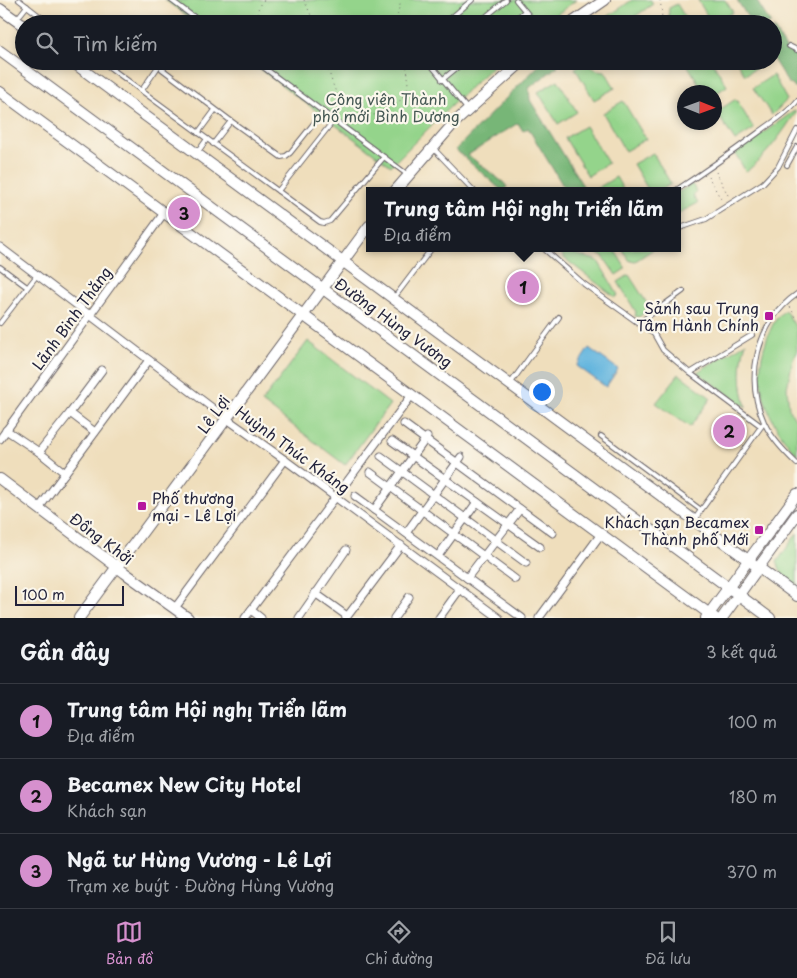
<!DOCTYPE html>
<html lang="vi">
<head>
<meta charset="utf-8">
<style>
	:root { --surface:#171b24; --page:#242831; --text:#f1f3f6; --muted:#9ea1a6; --line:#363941; --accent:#d690ce }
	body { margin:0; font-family:"Playpen Sans",sans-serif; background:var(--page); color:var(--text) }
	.compass { position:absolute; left:677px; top:85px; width:45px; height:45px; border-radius:50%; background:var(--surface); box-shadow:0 2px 8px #0003; rotate:91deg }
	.scale { position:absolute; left:15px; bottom:12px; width:109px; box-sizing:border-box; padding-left:5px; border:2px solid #22223b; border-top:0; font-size:14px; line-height:18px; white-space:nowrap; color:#22223b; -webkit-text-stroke:4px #fbf7ec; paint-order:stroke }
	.you { position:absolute; left:541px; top:391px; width:18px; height:18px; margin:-12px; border:4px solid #fff; border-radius:50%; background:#1a73e8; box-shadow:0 0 0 8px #1a73e833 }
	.badge { display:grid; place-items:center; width:32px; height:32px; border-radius:50%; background:var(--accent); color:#111; font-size:16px; font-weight:700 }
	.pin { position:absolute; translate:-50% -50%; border:2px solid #fff; box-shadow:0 1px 5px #0006 }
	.popup { position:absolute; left:366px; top:187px; width:315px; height:65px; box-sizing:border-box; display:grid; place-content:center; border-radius:0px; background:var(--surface); filter:drop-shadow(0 1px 4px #0005); font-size:16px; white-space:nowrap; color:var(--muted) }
	.popup b { font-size:19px; color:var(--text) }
	.popup::after { content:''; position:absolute; left:50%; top:100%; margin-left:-10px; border:10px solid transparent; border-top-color:var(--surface) }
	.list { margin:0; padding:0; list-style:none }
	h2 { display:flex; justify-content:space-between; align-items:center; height:65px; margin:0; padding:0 20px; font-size:21px }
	h2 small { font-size:16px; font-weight:400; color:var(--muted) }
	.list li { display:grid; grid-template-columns:32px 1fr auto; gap:15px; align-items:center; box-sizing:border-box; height:75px; padding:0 20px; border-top:1px solid var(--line) }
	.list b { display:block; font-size:19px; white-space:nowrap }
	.list p { margin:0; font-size:16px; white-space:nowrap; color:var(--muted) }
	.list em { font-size:16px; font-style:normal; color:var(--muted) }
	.icon { flex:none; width:28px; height:28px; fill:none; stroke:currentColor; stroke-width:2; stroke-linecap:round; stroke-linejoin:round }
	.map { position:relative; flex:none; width:797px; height:618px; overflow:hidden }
	.search { position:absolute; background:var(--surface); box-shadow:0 2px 8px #0003; left:15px; right:15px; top:15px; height:55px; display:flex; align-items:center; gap:12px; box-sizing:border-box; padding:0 18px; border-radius:28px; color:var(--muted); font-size:19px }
	.sheet { height:290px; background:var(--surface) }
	nav { display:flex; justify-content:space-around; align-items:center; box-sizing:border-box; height:70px; border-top:1px solid var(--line); background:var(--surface); font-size:14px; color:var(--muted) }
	nav a { display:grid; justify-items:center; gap:2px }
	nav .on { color:var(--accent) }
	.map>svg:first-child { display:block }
	.green { fill:#94d48b; stroke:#5b7b63 }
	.forest { fill:#77b677; stroke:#4c6c59 }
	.water { fill:#63b5de; stroke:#426c8c }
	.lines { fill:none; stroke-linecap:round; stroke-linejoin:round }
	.lane-casing { stroke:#6a6468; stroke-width:6 }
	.street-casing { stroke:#6a6468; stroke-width:9 }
	.secondary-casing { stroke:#6a6468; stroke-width:12 }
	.path { stroke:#6a6468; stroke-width:1; stroke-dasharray:1 4; stroke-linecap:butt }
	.lane { stroke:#fff; stroke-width:4 }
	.street { stroke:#fff; stroke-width:7 }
	.secondary { stroke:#fff; stroke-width:10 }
	.poi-dot { fill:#b5179e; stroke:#fbf7ec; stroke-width:2 }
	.labels { text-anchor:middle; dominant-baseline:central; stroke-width:4.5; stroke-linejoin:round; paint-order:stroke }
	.park-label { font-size:15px; fill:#445753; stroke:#fbf7ec }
	.poi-label { font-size:15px; fill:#22223b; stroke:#fbf7ec; text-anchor:end }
	.street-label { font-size:15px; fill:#22223b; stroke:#fbf7ec }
</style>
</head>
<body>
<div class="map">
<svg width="797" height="618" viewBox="0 0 797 618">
	<rect width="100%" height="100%" fill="#fbf7ec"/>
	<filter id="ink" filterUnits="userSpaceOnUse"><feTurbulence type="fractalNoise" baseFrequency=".02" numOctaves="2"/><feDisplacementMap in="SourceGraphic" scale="10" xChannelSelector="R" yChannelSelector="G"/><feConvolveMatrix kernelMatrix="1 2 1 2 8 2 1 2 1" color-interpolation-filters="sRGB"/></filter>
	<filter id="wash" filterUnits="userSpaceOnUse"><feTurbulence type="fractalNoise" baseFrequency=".0096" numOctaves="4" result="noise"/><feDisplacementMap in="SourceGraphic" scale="20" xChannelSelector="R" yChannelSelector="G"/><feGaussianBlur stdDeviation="1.12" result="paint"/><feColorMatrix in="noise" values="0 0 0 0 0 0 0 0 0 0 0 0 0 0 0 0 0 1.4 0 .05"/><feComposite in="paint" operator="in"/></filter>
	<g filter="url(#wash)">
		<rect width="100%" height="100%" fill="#efdebc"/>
		<g class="green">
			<polygon points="165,0 576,0 544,24 198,24"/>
			<polygon points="632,0 651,0 653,4 624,24 597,24"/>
			<polygon points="698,0 725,0 733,12 712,24"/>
			<polygon points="677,4 689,24 668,24 669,8"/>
			<polygon points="249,61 498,61 460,97 391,166"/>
			<polygon points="685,61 712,61 727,86 715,94 714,92 704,92"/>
			<polygon points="736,61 762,61 764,63 745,75"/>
			<polygon points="584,63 597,70 605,71 615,88 594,100 575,68"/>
			<polygon points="773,75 787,100 772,115 753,88"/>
			<polygon points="558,80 577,112 558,124 538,92"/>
			<polygon points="736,99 754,129 735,141 716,112"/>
			<polygon points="623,101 646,139 625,151 603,113"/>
			<path d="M794,111L796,112C781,135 767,155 746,172L735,153Z"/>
			<polygon points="585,126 608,163 588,176 565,138"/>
			<polygon points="653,153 671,184 659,191 649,191 633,164"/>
			<polygon points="616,177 624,191 597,191 596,189"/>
			<polygon points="692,184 696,191 693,196 698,203 677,214 677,193"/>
			<polygon points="576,248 614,249 625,267 625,269 616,275 602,255"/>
			<polygon points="655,248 634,262 629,260 622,249"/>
			<polygon points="566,251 598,261 618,295 615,297 564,258 562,255 563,252"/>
			<polygon points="629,275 650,308 639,317 635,316 636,312 618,282"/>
			<path d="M785,310L797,329V353L793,359L787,388L789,408L797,422V455C768,422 750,382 767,339C771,327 775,318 785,310Z"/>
			<polygon points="308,341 390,404 345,465 262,402"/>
			<path d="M746,343C739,364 740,385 746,407L697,372Z"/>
			<polygon points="679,374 711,398 690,427 656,403"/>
			<polygon points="797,533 797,585 782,574 777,562"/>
		</g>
		<g class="forest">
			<polygon points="737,0 756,0 771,24 752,24"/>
			<polygon points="773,28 787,50 797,55 797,88 788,83 773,59"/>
			<polygon points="543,61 552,61 558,66 529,88 530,100 586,191 563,191 565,189 528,128 523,131 518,123 468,155 504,183 507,187 504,190 500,189 457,151 456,149"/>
		</g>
		<polygon class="water" points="589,348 618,369 606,387 577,366"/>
	</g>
	<g filter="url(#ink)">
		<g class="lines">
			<g class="lane-casing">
				<g id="lane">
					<polyline points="19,0 50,24"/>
					<polyline points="171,0 203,24"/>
					<polyline points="516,0 536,24"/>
					<polyline points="16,20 27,6"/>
					<polyline points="188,24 193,16"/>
					<polyline points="444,24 472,0"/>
					<polyline points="477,24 506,0"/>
					<polyline points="510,24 525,11"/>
					<polyline points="789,46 797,50"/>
					<polyline points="101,61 278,191"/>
					<polyline points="255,61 408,175"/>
					<polyline points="428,61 468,110"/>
					<polyline points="162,69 231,121 281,157 286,156 290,153 323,112"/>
					<polyline points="442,80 465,61"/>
					<polyline points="142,90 162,61"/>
					<polyline points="334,120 278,191 320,222 324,223 330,221 384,157"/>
					<polyline points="198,133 215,110"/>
					<polyline points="213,144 231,121"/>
					<polyline points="433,148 474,191"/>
					<polyline points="197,153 207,139"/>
					<polyline points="787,165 797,147"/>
					<path d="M675,191C704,172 731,153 758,133C771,123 787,114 797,101"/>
					<polyline points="677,229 706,219 763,183 778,167 797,130"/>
					<polyline points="543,248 584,284 654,334 663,350 690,373 761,426"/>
					<polyline points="0,267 27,287"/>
					<path d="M797,294C757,322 744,378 764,422C771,438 785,452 797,464"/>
					<polyline points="394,298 432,248"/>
					<polyline points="0,323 38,274"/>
					<polyline points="639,323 683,291"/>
					<polyline points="690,373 752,335"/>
					<polyline points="510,384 559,317"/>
					<polyline points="601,436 701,510"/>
					<polyline points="694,520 763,424"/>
				</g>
			</g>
			<g class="street-casing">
				<g id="street">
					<polyline points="0,247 227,419 285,460 499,618"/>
					<polyline points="70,413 95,432"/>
					<polyline points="404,424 553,533"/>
					<polyline points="6,430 39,452 65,473"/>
					<polyline points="0,439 164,213"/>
					<polyline points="392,441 540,547"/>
					<polyline points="39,452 70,413 102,370"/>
					<polyline points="381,456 526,563"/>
					<polyline points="370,472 515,579"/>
					<polyline points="355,496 522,618"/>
					<polyline points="39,508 149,360"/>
					<polyline points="374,510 427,437"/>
					<polyline points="406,533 461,457"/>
					<polyline points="438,556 477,502"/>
					<polyline points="467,578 520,509"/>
					<polyline points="315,593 347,616"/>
					<polyline points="175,608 285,460"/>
					<polyline points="251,610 261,618"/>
					<polyline points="245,618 412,395"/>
					<polyline points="299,618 346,550"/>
					<polyline points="346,618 401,545"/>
					<polyline points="394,618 409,597"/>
					<polyline points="439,618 460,589"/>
					<polyline points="539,618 601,534"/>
				</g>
			</g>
			<g class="secondary-casing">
				<g id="secondary">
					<polyline points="0,9 24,26"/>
					<polyline points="570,24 605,0"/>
					<polyline points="0,51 770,618"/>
					<polyline points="71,61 797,596"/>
					<polyline points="0,92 715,618"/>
					<polyline points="395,191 454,123 523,61"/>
					<polyline points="0,479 125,573 188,618"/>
					<polyline points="79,618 369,226"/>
					<polyline points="706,618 797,494"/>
					<polyline points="722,618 797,514"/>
				</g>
			</g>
			<g class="path">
				<polyline points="304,0 315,24"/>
				<polyline points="660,0 662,13 661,24"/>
				<polyline points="259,24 258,9 264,0"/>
				<polyline points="395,24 401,0"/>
				<path d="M325,61C331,75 333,92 343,103C372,134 423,100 404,61"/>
				<path d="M594,61C606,67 619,65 631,61"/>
				<polyline points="351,125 358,113"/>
				<polyline points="716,172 729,197"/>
				<polyline points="708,176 722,201"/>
				<polyline points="790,307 797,319"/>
			</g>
			<use href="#lane" class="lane"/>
			<use href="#street" class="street"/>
			<use href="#secondary" class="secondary"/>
		</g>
	</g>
	<g class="poi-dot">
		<rect x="764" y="311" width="10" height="10" rx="2.5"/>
		<rect x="137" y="501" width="10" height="10" rx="2.5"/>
		<rect x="754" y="525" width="10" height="10" rx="2.5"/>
	</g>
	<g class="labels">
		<g class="park-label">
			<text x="386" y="98">Công viên Thành<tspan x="386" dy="17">phố mới Bình Dương</tspan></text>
		</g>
		<g class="poi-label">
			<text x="759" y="307">Sảnh sau Trung<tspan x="759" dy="17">Tâm Hành Chính</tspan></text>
			<text x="152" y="497" text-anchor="start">Phố thương<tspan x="152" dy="17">mại - Lê Lợi</tspan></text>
			<text x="749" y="521">Khách sạn Becamex<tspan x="749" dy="17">Thành phố Mới</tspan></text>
		</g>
		<g class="street-label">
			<text transform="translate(71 318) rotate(-54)">Lãnh Binh Thăng</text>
			<text transform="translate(394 322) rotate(36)">Đường Hùng Vương</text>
			<text transform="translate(213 414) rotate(-54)">Lê Lợi</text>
			<text transform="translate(293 449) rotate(36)">Huỳnh Thúc Kháng</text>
			<text transform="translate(102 538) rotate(37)">Đồng Khởi</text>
		</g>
	</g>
</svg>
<svg class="compass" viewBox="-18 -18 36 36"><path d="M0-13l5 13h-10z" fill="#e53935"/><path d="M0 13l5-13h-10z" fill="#9ea1a6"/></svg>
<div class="scale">100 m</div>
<div class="you"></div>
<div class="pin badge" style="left:523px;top:287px">1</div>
<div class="popup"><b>Trung tâm Hội nghị Triển lãm</b>Địa điểm</div>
<div class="pin badge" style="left:729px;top:431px">2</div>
<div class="pin badge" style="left:184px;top:213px">3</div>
<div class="search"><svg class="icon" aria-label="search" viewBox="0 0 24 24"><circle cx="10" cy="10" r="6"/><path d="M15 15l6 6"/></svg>Tìm kiếm</div>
</div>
<section class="sheet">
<h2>Gần đây<small>3 kết quả</small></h2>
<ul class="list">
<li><span class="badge">1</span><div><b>Trung tâm Hội nghị Triển lãm</b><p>Địa điểm</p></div><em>100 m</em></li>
<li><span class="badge">2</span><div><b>Becamex New City Hotel</b><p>Khách sạn</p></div><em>180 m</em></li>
<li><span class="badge">3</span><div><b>Ngã tư Hùng Vương - Lê Lợi</b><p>Trạm xe buýt · Đường Hùng Vương</p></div><em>370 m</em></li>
</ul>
</section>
<nav>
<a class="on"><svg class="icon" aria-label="map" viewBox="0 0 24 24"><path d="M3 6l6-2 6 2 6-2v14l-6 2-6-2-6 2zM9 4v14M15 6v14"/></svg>Bản đồ</a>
<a><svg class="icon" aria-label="directions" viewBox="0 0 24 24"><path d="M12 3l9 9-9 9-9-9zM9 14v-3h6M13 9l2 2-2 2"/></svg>Chỉ đường</a>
<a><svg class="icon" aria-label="saved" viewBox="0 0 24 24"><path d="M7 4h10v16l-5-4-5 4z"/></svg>Đã lưu</a>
</nav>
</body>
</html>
